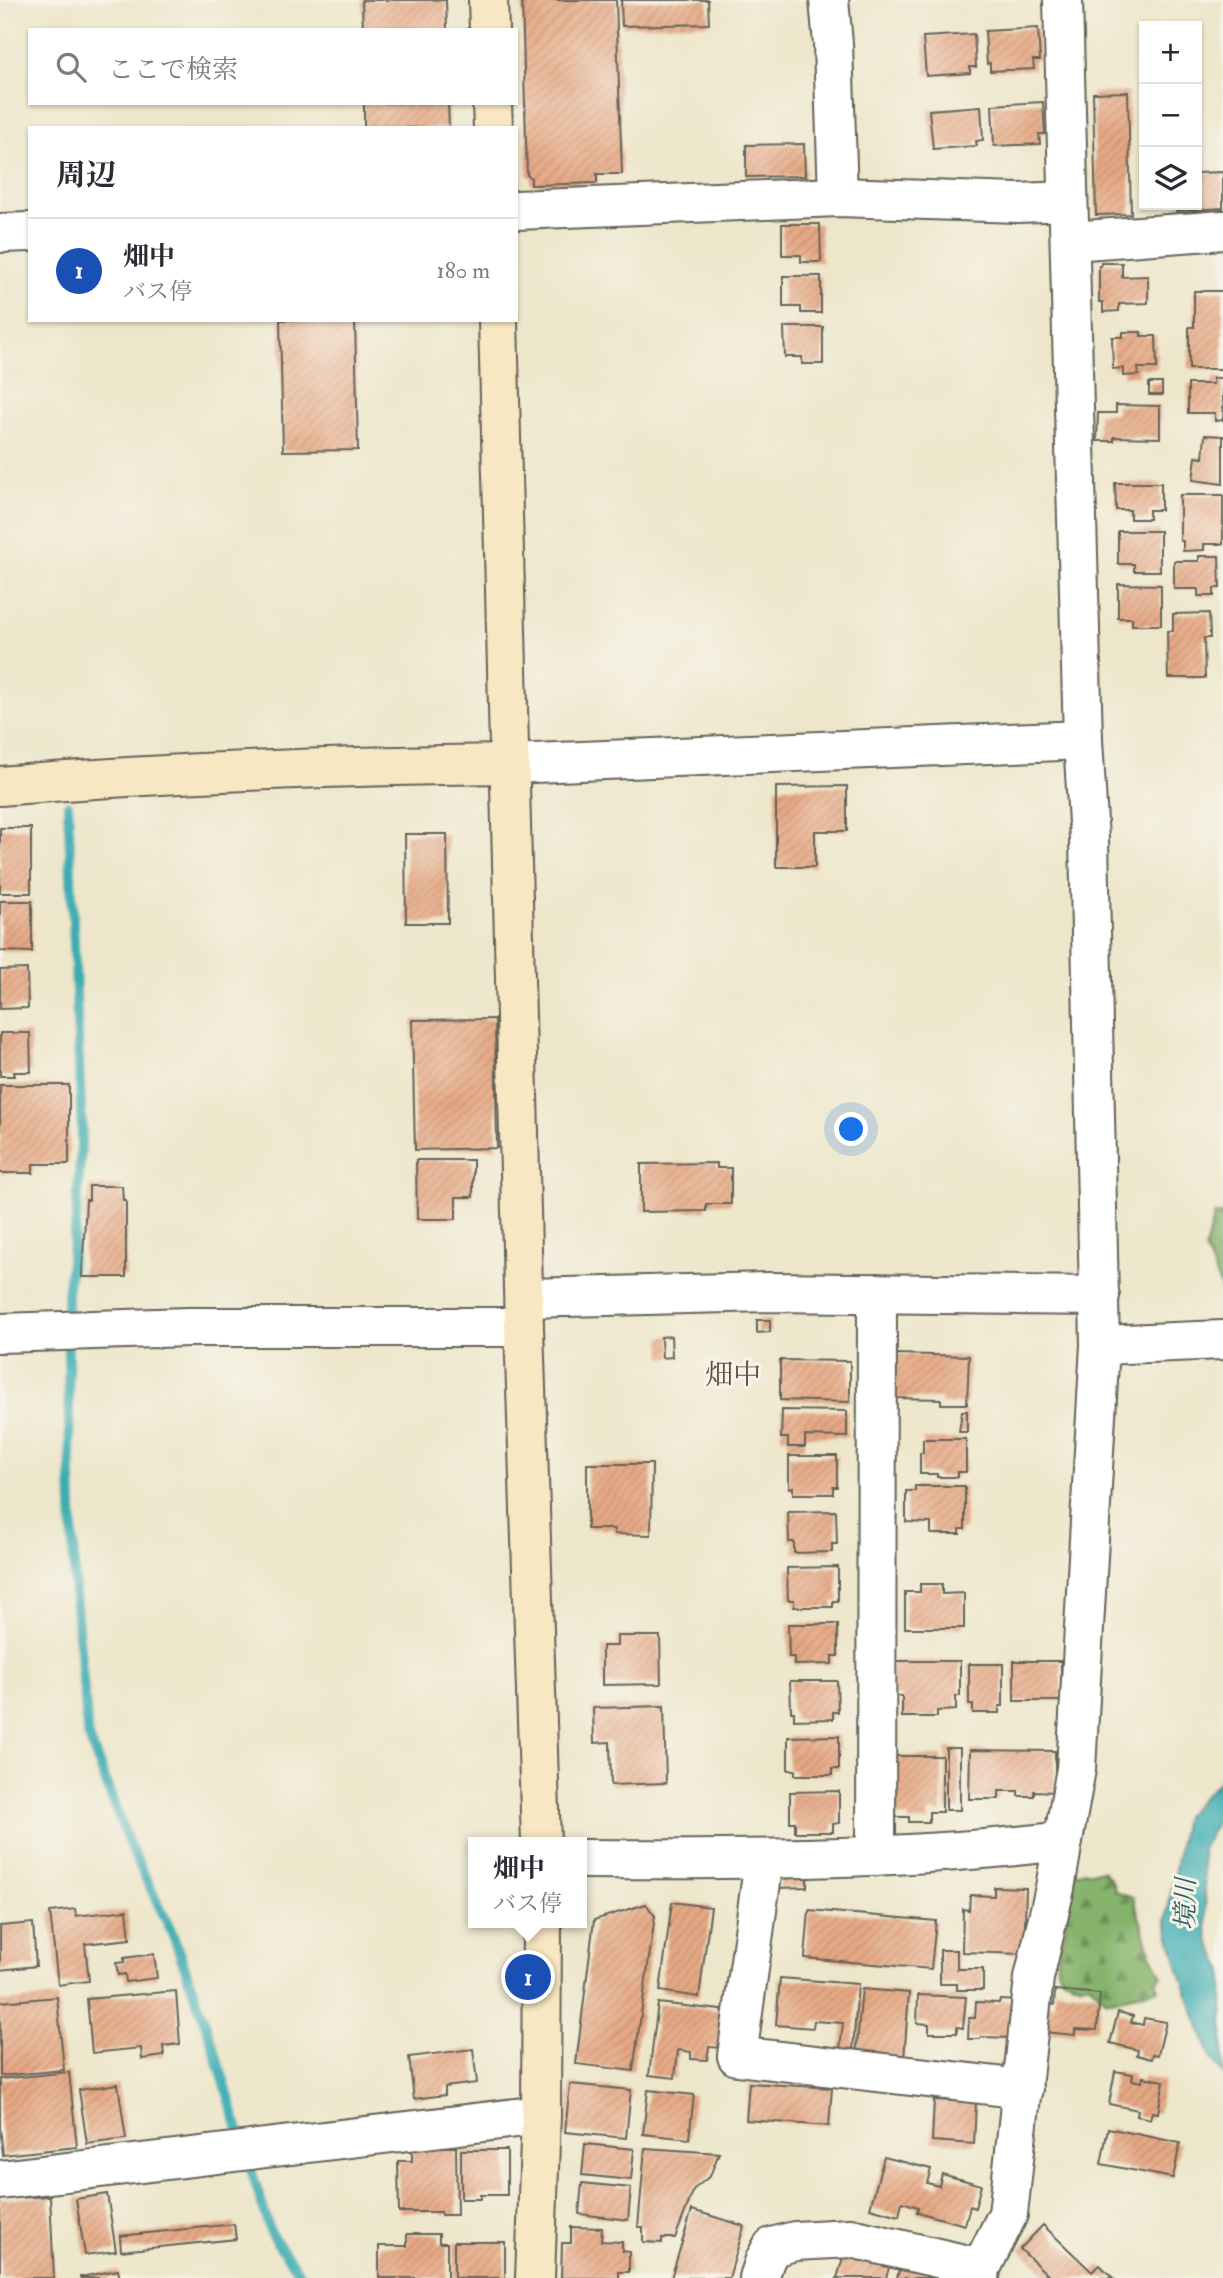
<!DOCTYPE html>
<html lang="ja">
<head>
<meta charset="utf-8">
<style>
	:root { --surface:#fff; --page:#f2f2f3; --text:#2b2b33; --muted:#7c7c81; --line:#e1e1e2; --accent:#d93025 }
	body { margin:0; font-family:"IM FELL Double Pica","Noto Serif JP",serif; background:var(--page); color:var(--text) }
	.controls { position:absolute; right:21px; top:21px; display:grid; overflow:hidden; border-radius:0px; box-shadow:0 2px 5px #0004 }
	.controls button { width:63px; height:63px; display:grid; place-items:center; padding:0; border:0; border-bottom:2px solid var(--line); background:var(--surface); color:var(--text); font:35px sans-serif }
	.you { position:absolute; left:852px; top:1130px; width:24px; height:24px; margin:-18px; border:5px solid #fff; border-radius:50%; background:#1a73e8; box-shadow:0 0 0 10px #1a73e833 }
	.badge { display:grid; place-items:center; width:46px; height:46px; border-radius:50%; background:var(--accent); color:#fff; font-size:23px; font-weight:700 }
	.pin { position:absolute; translate:-50% -50%; border:4px solid #fff; box-shadow:0 2px 7px #0006 }
	.popup { position:absolute; left:468px; top:1837px; width:119px; height:91px; box-sizing:border-box; display:grid; place-content:center; border-radius:0px; background:var(--surface); filter:drop-shadow(0 2px 5px #0005); font-size:23px; white-space:nowrap; color:var(--muted) }
	.popup b { font-size:26px; color:var(--text) }
	.popup::after { content:''; position:absolute; left:50%; top:100%; margin-left:-14px; border:14px solid transparent; border-top-color:var(--surface) }
	.list { margin:0; padding:0; list-style:none }
	h2 { display:flex; justify-content:space-between; align-items:center; height:91px; margin:0; padding:0 28px; font-size:30px }
	h2 small { font-size:23px; font-weight:400; color:var(--muted) }
	.list li { display:grid; grid-template-columns:46px 1fr auto; gap:21px; align-items:center; box-sizing:border-box; height:105px; padding:0 28px; border-top:2px solid var(--line) }
	.list b { display:block; font-size:26px; white-space:nowrap }
	.list p { margin:0; font-size:23px; white-space:nowrap; color:var(--muted) }
	.list em { font-size:23px; font-style:normal; color:var(--muted) }
	.icon { flex:none; width:38px; height:38px; fill:none; stroke:currentColor; stroke-width:2; stroke-linecap:round; stroke-linejoin:round }
	.map { position:relative; flex:none; width:1223px; height:2278px; overflow:hidden }
	.search { position:absolute; background:var(--surface); box-shadow:0 2px 5px #0004; left:28px; top:28px; width:490px; height:77px; display:flex; align-items:center; gap:18px; box-sizing:border-box; padding:0 24px; border-radius:0px; color:var(--muted); font-size:26px }
	.panel { position:absolute; background:var(--surface); box-shadow:0 2px 5px #0004; left:28px; top:126px; width:490px; height:196px; border-radius:0px }
	.map>svg:first-child { display:block }
	.forest { fill:url(#forest-firs); stroke:#506844; stroke-width:2 }
	.water { fill:#3aacb2; stroke:#2b6467; stroke-width:2 }
	.lines { fill:none; stroke-linecap:round; stroke-linejoin:round }
	.stream { stroke:#3aacb2; stroke-width:10 }
	.building { fill:url(#building-hatch) }
	.street-casing { stroke:#656359; stroke-width:42 }
	.secondary-casing { stroke:#656359; stroke-width:42 }
	.street { stroke:#fff; stroke-width:38 }
	.secondary { stroke:#f8e7c3; stroke-width:38 }
	.labels { text-anchor:middle; dominant-baseline:central; stroke-width:6; stroke-linejoin:round; paint-order:stroke }
	.water-label { font-size:26px; font-style:italic; fill:#2a5d60; stroke:#f7f3e8 }
	.quarter-label { font-size:28px; fill:#634d40; stroke:#f7f3e8 }
</style>
</head>
<body>
<div class="map">
<svg width="1223" height="2278" viewBox="0 0 1223 2278">
	<defs>
		<pattern id="forest-firs" width="22" height="20" patternUnits="userSpaceOnUse" patternTransform="scale(1.75)"><rect width="22" height="20" fill="#85b36c"/><path d="M5 1l3.5 6h-7zM16 11l3.5 6h-7z" fill="#6c9158"/></pattern>
		<pattern id="building-hatch" width="6" height="6" patternUnits="userSpaceOnUse" patternTransform="scale(1.75)"><rect width="6" height="6" fill="#e6a884"/><path d="M-1 1l2-2M0 6l6-6M5 7l2-2" fill="none" stroke="#c59071"/></pattern>
	</defs>
	<rect width="100%" height="100%" fill="#f7f3e8"/>
	<filter id="ink" filterUnits="userSpaceOnUse"><feTurbulence type="fractalNoise" baseFrequency=".0143" numOctaves="2"/><feDisplacementMap in="SourceGraphic" scale="14" xChannelSelector="R" yChannelSelector="G"/><feConvolveMatrix kernelMatrix="1 2 1 2 8 2 1 2 1" color-interpolation-filters="sRGB"/></filter>
	<filter id="wash" filterUnits="userSpaceOnUse"><feTurbulence type="fractalNoise" baseFrequency=".00686" numOctaves="4" result="noise"/><feDisplacementMap in="SourceGraphic" scale="28" xChannelSelector="R" yChannelSelector="G"/><feGaussianBlur stdDeviation="1.57" result="paint"/><feColorMatrix in="noise" values="0 0 0 0 0 0 0 0 0 0 0 0 0 0 0 0 0 1.4 0 .05"/><feComposite in="paint" operator="in"/></filter>
	<g filter="url(#wash)">
		<rect width="100%" height="100%" fill="#ede6ca"/>
		<g class="forest">
			<polygon points="1214,1215 1223,1215 1223,1293 1205,1249"/>
			<polygon points="1085,1871 1103,1871 1112,1881 1115,1891 1133,1897 1151,1954 1162,1976 1156,1981 1158,1989 1107,2001 1090,1984 1080,1984 1062,1977 1057,1968 1057,1958 1066,1929 1063,1917 1074,1874"/>
		</g>
		<polygon class="water" points="1223,1776 1223,1815 1217,1821 1202,1849 1208,1939 1223,1970 1223,2074 1210,2055 1179,1970 1166,1922 1184,1816"/>
		<g class="lines">
			<polyline class="stream" points="68,805 82,1131 76,1221 67,1294 69,1417 75,1595 88,1735 129,1844 171,1930 211,2039 271,2234 303,2278"/>
		</g>
		<g id="blocks">
			<g class="building">
				<polygon points="362,0 446,0 447,30 363,30"/>
				<polygon points="522,0 616,0 622,174 597,174 597,183 531,185 531,178 527,175"/>
				<polygon points="621,0 708,0 709,24 622,26"/>
				<polygon points="1038,28 1040,60 1033,60 1034,69 990,71 990,63 987,64 985,31"/>
				<polygon points="974,34 976,67 970,67 970,73 926,76 923,37"/>
				<polygon points="1128,92 1131,214 1096,215 1093,93"/>
				<polygon points="1043,102 1045,134 1039,134 1040,144 994,146 992,105"/>
				<polygon points="364,103 448,103 449,128 364,128"/>
				<polygon points="981,106 983,140 976,141 977,146 933,149 929,110"/>
				<polygon points="804,144 805,176 746,177 746,145"/>
				<polygon points="1223,172 1223,208 1176,211 1176,205 1197,205 1197,173"/>
				<polygon points="782,224 820,224 821,262 801,262 801,255 782,255"/>
				<polygon points="1101,263 1122,263 1122,277 1148,276 1148,303 1119,304 1119,311 1103,312 1103,302 1099,302 1099,266 1101,266"/>
				<polygon points="783,276 821,276 821,313 801,313 801,307 783,307"/>
				<polygon points="1194,291 1223,291 1223,369 1189,369 1189,327 1194,327"/>
				<polygon points="280,320 355,320 358,450 283,451"/>
				<polygon points="784,327 823,327 823,364 802,364 802,357 785,357"/>
				<polygon points="1123,332 1141,332 1141,336 1156,336 1157,368 1138,368 1139,375 1123,376 1123,368 1113,369 1112,337 1123,337"/>
				<polygon points="1213,378 1223,378 1223,420 1215,421 1215,413 1188,413 1188,384 1213,384"/>
				<rect x="1149" y="383" width="13" height="12"/>
				<polygon points="1116,405 1160,406 1160,438 1114,437 1114,441 1097,441 1098,413 1116,413"/>
				<polygon points="1205,435 1223,436 1223,484 1193,480 1196,457 1203,458"/>
				<polygon points="1115,483 1161,483 1161,510 1149,510 1149,519 1130,519 1130,510 1116,510"/>
				<polygon points="1180,495 1223,495 1223,544 1204,544 1204,550 1183,551 1183,541 1180,541"/>
				<polygon points="1118,531 1160,531 1160,571 1134,571 1134,564 1118,564"/>
				<polygon points="1199,556 1219,556 1220,588 1214,588 1214,596 1198,596 1198,589 1174,589 1174,561 1199,561"/>
				<polygon points="1118,584 1161,585 1161,625 1132,625 1132,618 1118,618"/>
				<polygon points="1209,613 1210,638 1204,638 1205,678 1168,678 1167,631 1173,631 1173,614"/>
				<polygon points="847,786 847,831 815,831 815,867 776,867 776,787"/>
				<rect x="0" y="828" width="31" height="65"/>
				<polygon points="405,834 447,834 448,923 406,923"/>
				<polygon points="0,901 32,901 32,952 0,951"/>
				<polygon points="27,969 28,1008 0,1009 0,970"/>
				<polygon points="495,1019 497,1148 415,1150 412,1020"/>
				<polygon points="0,1033 30,1033 31,1072 14,1072 15,1076 0,1076"/>
				<polygon points="0,1085 69,1085 69,1164 33,1164 33,1173 0,1173"/>
				<polygon points="416,1160 473,1160 473,1197 456,1197 456,1219 417,1219"/>
				<polygon points="717,1163 717,1168 731,1168 731,1204 706,1204 706,1211 641,1212 641,1164"/>
				<polygon points="89,1186 122,1186 123,1200 126,1200 126,1277 82,1277 86,1200 89,1200"/>
				<polygon points="757,1320 770,1320 770,1332 757,1333"/>
				<polygon points="671,1336 672,1357 662,1358 661,1337"/>
				<polygon points="895,1354 969,1356 967,1404 941,1404 941,1399 894,1398"/>
				<polygon points="780,1360 850,1361 850,1402 780,1400"/>
				<polygon points="782,1410 847,1411 847,1437 805,1436 805,1447 788,1447 788,1438 781,1438"/>
				<polygon points="962,1411 967,1411 967,1432 959,1432"/>
				<polygon points="923,1439 966,1439 966,1472 958,1472 958,1477 937,1477 937,1474 920,1474 920,1453 923,1453"/>
				<polygon points="789,1456 837,1456 837,1487 833,1487 833,1494 793,1494 793,1487 789,1488"/>
				<polygon points="587,1464 652,1464 651,1535 614,1534 614,1529 587,1529"/>
				<polygon points="915,1486 965,1486 965,1529 960,1529 960,1534 931,1534 931,1523 906,1522 906,1491 915,1491"/>
				<polygon points="836,1511 837,1544 832,1544 832,1552 794,1553 794,1542 789,1542 788,1512"/>
				<polygon points="838,1567 838,1601 833,1601 833,1607 794,1607 794,1600 788,1600 787,1568"/>
				<polygon points="920,1584 942,1584 942,1594 964,1593 964,1628 905,1628 905,1592 920,1592"/>
				<polygon points="788,1624 838,1624 838,1656 832,1656 832,1664 794,1665 794,1657 789,1657"/>
				<polygon points="617,1636 660,1636 661,1684 602,1685 602,1646 617,1646"/>
				<polygon points="891,1661 960,1661 960,1696 956,1696 956,1710 937,1711 937,1717 902,1717 902,1696 891,1696"/>
				<rect x="1014" y="1661" width="47" height="40"/>
				<polygon points="969,1664 1003,1664 1003,1706 999,1706 999,1713 973,1713 973,1705 969,1705"/>
				<polygon points="790,1681 837,1681 838,1712 833,1712 833,1719 794,1720 794,1712 791,1712"/>
				<polygon points="664,1706 666,1783 611,1785 610,1742 594,1743 593,1708"/>
				<polygon points="839,1736 839,1769 832,1769 832,1775 795,1775 795,1770 788,1770 788,1737"/>
				<rect x="946" y="1748" width="14" height="62"/>
				<polygon points="970,1750 1055,1751 1055,1792 1034,1791 1034,1796 1018,1796 1018,1791 999,1791 999,1799 969,1799"/>
				<polygon points="891,1756 942,1756 942,1812 929,1812 929,1822 909,1822 909,1817 890,1817"/>
				<polygon points="839,1791 839,1823 833,1824 833,1832 795,1832 795,1822 790,1822 790,1792"/>
				<polygon points="807,1877 807,1887 780,1888 779,1879"/>
				<polygon points="994,1887 1026,1888 1024,1954 962,1952 963,1909 969,1910 970,1895 994,1896"/>
				<polygon points="672,1902 711,1907 699,1997 660,1991"/>
				<polygon points="646,1904 655,1916 633,2071 576,2064 594,1920"/>
				<polygon points="75,1909 76,1916 127,1910 130,1939 85,1944 89,1981 58,1985 50,1912"/>
				<polygon points="809,1910 936,1921 931,1969 805,1958"/>
				<polygon points="33,1923 36,1966 0,1970 0,1926"/>
				<polygon points="940,1950 957,1950 957,1969 983,1969 983,1990 957,1990 957,1984 940,1984"/>
				<polygon points="154,1954 157,1978 126,1982 125,1974 118,1975 116,1963 124,1962 124,1958"/>
				<polygon points="780,1978 858,1984 853,2050 840,2049 843,2023 814,2021 813,2028 776,2025"/>
				<polygon points="862,1989 909,1993 904,2059 856,2055"/>
				<polygon points="1055,1990 1100,1994 1097,2030 1075,2029 1075,2035 1044,2032 1046,2004 1054,2005"/>
				<polygon points="176,1991 180,2044 163,2046 164,2056 142,2059 141,2048 92,2053 87,1999"/>
				<polygon points="918,1995 966,1997 963,2028 957,2027 957,2033 929,2033 929,2024 917,2023"/>
				<polygon points="57,1997 64,2070 0,2076 0,2002"/>
				<polygon points="1000,2000 1020,2001 1013,2038 981,2037 980,2039 968,2039 969,2018 975,2018 976,2002 999,2003"/>
				<polygon points="658,2003 729,2011 725,2048 709,2047 707,2060 691,2059 691,2052 678,2050 675,2078 649,2075"/>
				<polygon points="1118,2012 1133,2016 1131,2022 1143,2025 1144,2018 1166,2022 1158,2055 1153,2054 1152,2059 1137,2055 1138,2050 1110,2043"/>
				<polygon points="473,2049 477,2083 445,2087 445,2095 414,2099 409,2057"/>
				<polygon points="1115,2071 1133,2074 1132,2080 1142,2082 1143,2077 1164,2081 1158,2113 1152,2112 1150,2119 1137,2116 1138,2110 1109,2104"/>
				<polygon points="69,2072 77,2147 3,2155 0,2127 0,2079"/>
				<polygon points="749,2083 832,2088 829,2126 746,2120"/>
				<polygon points="118,2084 126,2139 87,2144 79,2090"/>
				<polygon points="570,2084 631,2090 626,2138 565,2132"/>
				<polygon points="648,2090 694,2095 689,2139 643,2134"/>
				<polygon points="934,2100 976,2102 974,2144 932,2141"/>
				<polygon points="1108,2128 1180,2143 1173,2178 1101,2164"/>
				<polygon points="585,2144 634,2149 631,2180 582,2175"/>
				<polygon points="412,2147 456,2147 457,2215 441,2215 441,2212 399,2212 398,2161 412,2161"/>
				<polygon points="645,2148 719,2153 710,2176 694,2189 675,2238 662,2238 662,2243 643,2242 643,2227 638,2227"/>
				<polygon points="461,2150 507,2150 507,2195 480,2195 480,2199 461,2199"/>
				<polygon points="884,2157 931,2169 927,2183 939,2186 942,2174 981,2185 975,2208 970,2206 965,2225 917,2212 918,2207 902,2202 899,2216 870,2208"/>
				<polygon points="582,2183 631,2188 628,2220 579,2214"/>
				<polygon points="107,2194 116,2251 85,2255 76,2199"/>
				<polygon points="50,2196 54,2278 0,2278 0,2199"/>
				<polygon points="692,2210 744,2226 729,2278 671,2278"/>
				<polygon points="234,2224 236,2239 121,2251 120,2236"/>
				<polygon points="1043,2225 1092,2272 1100,2265 1113,2278 1051,2278 1020,2249"/>
				<polygon points="571,2227 602,2228 601,2241 622,2242 622,2251 629,2252 629,2272 619,2272 619,2278 561,2278 562,2243 571,2243"/>
				<polygon points="407,2234 439,2234 439,2243 447,2243 447,2278 379,2278 379,2246 407,2246"/>
				<rect x="454" y="2242" width="51" height="36"/>
				<polygon points="845,2251 890,2264 886,2278 837,2278"/>
				<polygon points="901,2263 945,2278 897,2278"/>
				<polygon points="118,2270 120,2278 80,2278 80,2277"/>
			</g>
		</g>
	</g>
	<g filter="url(#ink)">
		<use href="#blocks" fill-opacity="0" stroke="#656359" stroke-width="2"/>
		<g class="lines">
			<g class="street-casing">
				<g id="street">
					<polyline points="829,0 833,44 838,197"/>
					<polyline points="516,210 838,197 1018,203 1068,201"/>
					<polyline points="0,233 30,232"/>
					<polyline points="1071,241 1223,230"/>
					<polyline points="510,764 1083,740"/>
					<polyline points="525,1298 769,1292 1100,1296"/>
					<polyline points="0,1333 188,1327 524,1327"/>
					<polyline points="1100,1345 1223,1340"/>
					<polyline points="876,1856 877,1293"/>
					<path d="M582,1859C743,1860 903,1860 1063,1841L1076,1769L1100,1345L1089,839L1083,740L1063,0"/>
					<polyline points="764,1860 737,2056 1023,2089"/>
					<polyline points="0,2180 541,2115"/>
					<polyline points="759,2278 765,2260 772,2247 795,2241 851,2238 981,2268"/>
					<polyline points="980,2278 981,2268 1008,2214 1034,1978 1055,1888 1063,1841"/>
				</g>
			</g>
			<g class="secondary-casing">
				<g id="secondary">
					<polyline points="488,0 489,30"/>
					<polyline points="492,103 493,128"/>
					<polyline points="498,320 524,1327 541,1842"/>
					<path d="M0,786C170,772 339,766 510,764"/>
					<polyline points="535,2278 541,2115 542,1923"/>
				</g>
			</g>
			<use href="#street" class="street"/>
			<use href="#secondary" class="secondary"/>
		</g>
	</g>
	<g class="labels">
		<g class="water-label">
			<text transform="translate(1186 1904) rotate(-89)">境川</text>
		</g>
		<g class="quarter-label">
			<text x="733" y="1375">畑中</text>
		</g>
	</g>
</svg>
<div class="controls">
<button>+</button>
<button>−</button>
<button><svg class="icon" aria-label="layers" viewBox="0 0 24 24"><path d="M12 4l9 5-9 5-9-5zM3 14l9 5 9-5"/></svg></button>
</div>
<div class="you"></div>
<div class="pin badge" style="left:528px;top:1977px;background:#1a4fb4">1</div>
<div class="popup"><b>畑中</b>バス停</div>
<div class="search"><svg class="icon" aria-label="search" viewBox="0 0 24 24"><circle cx="10" cy="10" r="6"/><path d="M15 15l6 6"/></svg>ここで検索</div>
<section class="panel">
<h2>周辺<small></small></h2>
<ul class="list">
<li><span class="badge" style="background:#1a4fb4">1</span><div><b>畑中</b><p>バス停</p></div><em>180 m</em></li>
</ul>
</section>
</div>
</body>
</html>
